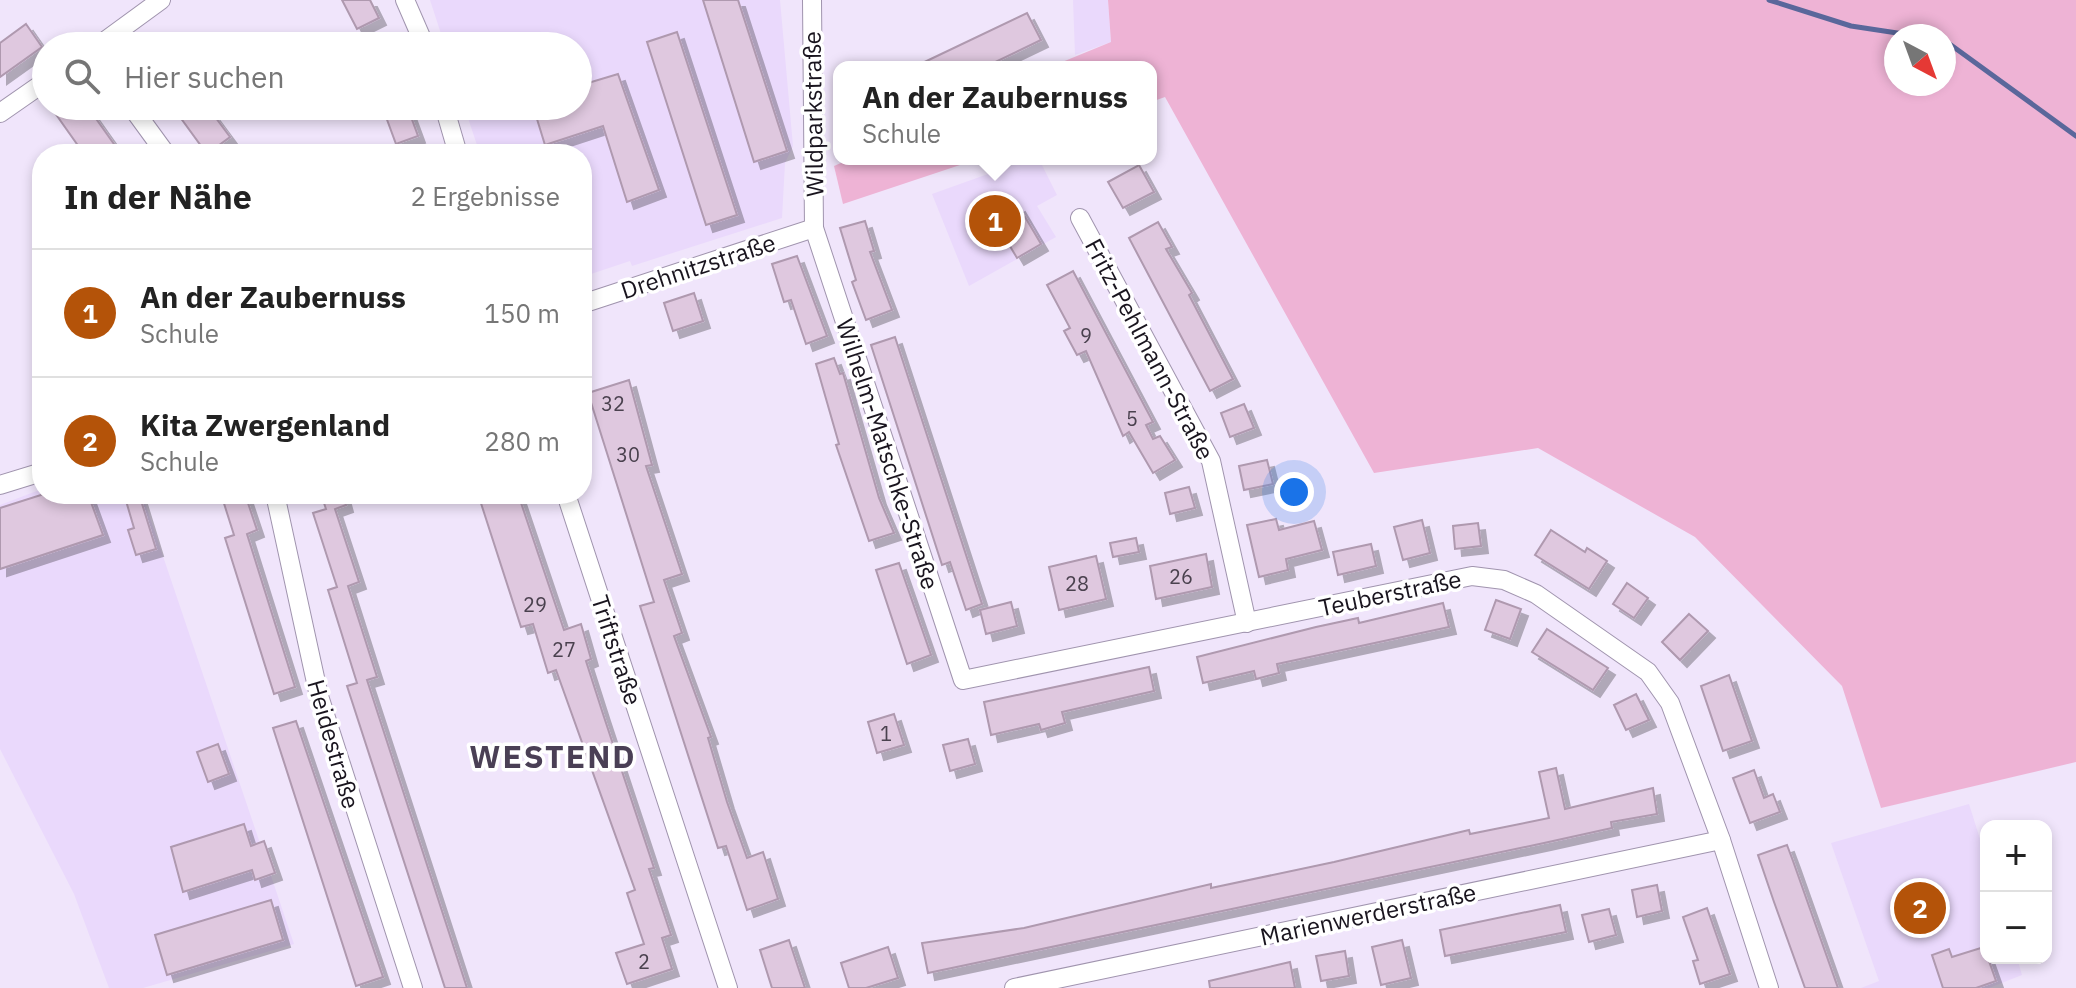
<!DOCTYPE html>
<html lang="de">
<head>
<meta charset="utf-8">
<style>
	:root { --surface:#fff; --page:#f2f2f2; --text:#222; --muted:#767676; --line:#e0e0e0; --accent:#b45309 }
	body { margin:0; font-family:"IBM Plex Sans",sans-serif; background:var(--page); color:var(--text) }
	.controls { position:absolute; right:24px; bottom:24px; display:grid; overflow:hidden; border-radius:16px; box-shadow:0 4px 12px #0003 }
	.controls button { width:72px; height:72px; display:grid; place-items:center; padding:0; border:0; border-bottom:2px solid var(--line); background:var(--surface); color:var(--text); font:40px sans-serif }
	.compass { position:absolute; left:1884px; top:24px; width:72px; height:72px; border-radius:50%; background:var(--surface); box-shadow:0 4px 12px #0003; rotate:139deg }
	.you { position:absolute; left:1294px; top:492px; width:28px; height:28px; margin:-20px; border:6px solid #fff; border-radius:50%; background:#1a73e8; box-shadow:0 0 0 12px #1a73e833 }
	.badge { display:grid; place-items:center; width:52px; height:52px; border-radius:50%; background:var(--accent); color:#fff; font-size:26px; font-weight:700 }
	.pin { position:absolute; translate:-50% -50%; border:4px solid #fff; box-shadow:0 2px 8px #0006 }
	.popup { position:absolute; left:833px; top:61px; width:324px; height:104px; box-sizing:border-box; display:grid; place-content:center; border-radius:16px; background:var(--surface); filter:drop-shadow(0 2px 6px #0005); font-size:26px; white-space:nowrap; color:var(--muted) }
	.popup b { font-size:30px; color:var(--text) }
	.popup::after { content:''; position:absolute; left:50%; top:100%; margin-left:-16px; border:16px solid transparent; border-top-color:var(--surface) }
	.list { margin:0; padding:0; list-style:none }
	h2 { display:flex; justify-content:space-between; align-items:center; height:104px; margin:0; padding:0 32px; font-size:34px }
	h2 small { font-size:26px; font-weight:400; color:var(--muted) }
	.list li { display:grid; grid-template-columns:52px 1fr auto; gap:24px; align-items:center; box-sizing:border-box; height:128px; padding:0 32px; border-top:2px solid var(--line) }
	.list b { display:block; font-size:30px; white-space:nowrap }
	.list p { margin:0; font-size:26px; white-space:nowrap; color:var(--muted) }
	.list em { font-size:26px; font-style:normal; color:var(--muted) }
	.icon { flex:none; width:44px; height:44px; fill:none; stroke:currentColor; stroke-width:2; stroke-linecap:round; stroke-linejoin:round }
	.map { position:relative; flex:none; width:2076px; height:988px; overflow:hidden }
	.search { position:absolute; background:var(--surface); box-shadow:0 4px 12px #0003; left:32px; top:32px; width:560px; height:88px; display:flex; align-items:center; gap:20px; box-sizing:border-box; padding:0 28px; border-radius:44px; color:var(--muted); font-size:30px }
	.panel { position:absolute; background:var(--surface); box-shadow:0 4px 12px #0003; left:32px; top:144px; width:560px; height:360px; border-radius:32px }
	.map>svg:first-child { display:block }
	.built { fill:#ead9fc }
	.green { fill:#eeb3d5; fill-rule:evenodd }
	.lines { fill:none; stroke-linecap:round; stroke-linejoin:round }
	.stream { stroke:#5a679b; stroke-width:5 }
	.building { fill:#dfc8df; stroke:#af99af; stroke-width:2; filter:url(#shadow) }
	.minor-casing { stroke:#a094ae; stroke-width:20 }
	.minor { stroke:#fff; stroke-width:18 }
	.labels { text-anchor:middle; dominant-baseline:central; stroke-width:7; stroke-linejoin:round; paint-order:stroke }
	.number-label { font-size:20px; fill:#4a414e }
	.street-label { font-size:24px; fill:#19141e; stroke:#fff }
	.district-label { font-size:32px; font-weight:bold; letter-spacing:2px; fill:#4a3f55; stroke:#fff }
</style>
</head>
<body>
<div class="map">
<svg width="2076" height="988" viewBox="0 0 2076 988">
	<defs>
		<filter id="shadow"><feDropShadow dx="7" dy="7" stdDeviation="0" flood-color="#0004"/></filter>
	</defs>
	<rect width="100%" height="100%" fill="#f0e5fb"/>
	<g class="built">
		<polygon points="430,0 780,0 793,146 785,163 782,218 632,266 630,261 582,277 582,154 480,154 464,106 578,106 578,46 445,46"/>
		<polygon points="1073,0 1108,0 1111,42 1075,55"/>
		<polygon points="1030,159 1039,159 1057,195 1037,206 1056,237 969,286 932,194"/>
		<polygon points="42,489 42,494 142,494 294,944 143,988 109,988 74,894 0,749 0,505"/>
		<polygon points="1969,804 1986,858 1986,958 2017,958 2022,975 1989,988 1861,988 1879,981 1831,843"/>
	</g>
	<g class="green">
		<path d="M1108,0H2076V762L1881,808L1842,686L1695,537L1538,448L1374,473L1165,97L1151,102V67H1050L1111,42ZM1896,36H1944V84H1896Z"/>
		<polygon points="850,159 978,159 843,204 834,166"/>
	</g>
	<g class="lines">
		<g class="stream">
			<polyline points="1769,0 1851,26 1917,36"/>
			<polyline points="1944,40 2076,136"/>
		</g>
	</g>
	<g class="building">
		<polygon points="342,0 370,0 379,18 357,29"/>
		<polygon points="703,0 738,0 787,151 754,162"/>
		<polygon points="1027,13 1041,40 985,67 914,67"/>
		<polygon points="26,24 42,47 0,77 0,43"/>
		<polygon points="677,32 737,215 706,225 647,42"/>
		<polygon points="618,74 659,190 627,202 603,126 545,145 533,106 578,106 578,86"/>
		<polygon points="65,106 87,106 121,154 84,154 55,113"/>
		<polygon points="172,106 207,106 230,137 207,154"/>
		<polygon points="382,106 407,106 418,136 396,144"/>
		<polygon points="1139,165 1154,192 1123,208 1108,182"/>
		<polygon points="1018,205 1041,244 1017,258 994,219"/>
		<polygon points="865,221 874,251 870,252 892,310 866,320 852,282 856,280 840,228"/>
		<polygon points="1158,222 1172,247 1166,249 1192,293 1189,295 1233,379 1210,391 1129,238"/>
		<polygon points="797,256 827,336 806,344 791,300 784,302 772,264"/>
		<polygon points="1073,271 1153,422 1146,425 1153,439 1160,436 1175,460 1153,473 1129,432 1123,436 1086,351 1077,355 1064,331 1070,328 1047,285"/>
		<polygon points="694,293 703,321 673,331 664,303"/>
		<polygon points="895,337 982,604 966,610 950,562 942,565 871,345"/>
		<polygon points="834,358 840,374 843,373 879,498 894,533 869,541 836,445 839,444 816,364"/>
		<polygon points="629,380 652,465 646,466 682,574 664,580 682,633 674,636 711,737 708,738 727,802 747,858 763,852 778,899 747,910 726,846 718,848 640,606 654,602 588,393"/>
		<polygon points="1244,404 1254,428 1230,437 1221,413"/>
		<polygon points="1267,460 1273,484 1244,490 1239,466"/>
		<polygon points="1189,487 1195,508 1170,514 1165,493"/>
		<polygon points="44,494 88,494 103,535 0,569 0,508"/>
		<polygon points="124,494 139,494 156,549 136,555 128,530 134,528"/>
		<polygon points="221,494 245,494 257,530 247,534 295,687 274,694 225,538 234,535"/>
		<polygon points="321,494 343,494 346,505 335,509 359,582 348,586 377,677 367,680 467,988 445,988 347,686 357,683 328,590 337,587 313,513 326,509"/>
		<polygon points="478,494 518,494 564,630 581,624 591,659 586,661 603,714 654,868 649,869 671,935 662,938 672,969 627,984 616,953 644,944 627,893 635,890 556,670 548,673 533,624 521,627"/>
		<polygon points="1276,519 1279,530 1314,521 1322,550 1286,559 1288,570 1259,577 1247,525"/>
		<polygon points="1422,520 1430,553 1403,560 1394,527"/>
		<polygon points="1478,523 1481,546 1455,549 1453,526"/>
		<polygon points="1551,530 1585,552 1587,548 1607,561 1589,589 1535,555"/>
		<polygon points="1136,538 1139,552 1113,557 1110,543"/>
		<polygon points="1371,544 1376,566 1338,575 1333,552"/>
		<polygon points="1206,554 1212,587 1156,599 1150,566"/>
		<polygon points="1096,556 1106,599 1059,610 1049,567"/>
		<polygon points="899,563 931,655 907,664 876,570"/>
		<polygon points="1627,583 1648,598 1634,618 1613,604"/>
		<polygon points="1496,600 1521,609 1510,639 1485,630"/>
		<polygon points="1011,602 1017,626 986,634 980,610"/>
		<polygon points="1443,603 1449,627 1277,664 1279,673 1256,679 1254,671 1203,683 1197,657 1316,627 1358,618 1359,623"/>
		<polygon points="1689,614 1708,631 1680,660 1662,642"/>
		<polygon points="1547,629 1608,668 1593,690 1532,652"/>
		<polygon points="1149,667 1154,691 1062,712 1065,723 1041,730 1039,724 991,735 984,702"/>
		<polygon points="1729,675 1752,741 1723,751 1701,686"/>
		<polygon points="1636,694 1649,720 1626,730 1614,705"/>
		<polygon points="894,714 904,745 877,753 868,722"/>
		<polygon points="296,721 383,977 356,986 273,728"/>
		<polygon points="968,739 975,764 950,771 943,745"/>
		<polygon points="218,744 229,774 208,782 197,752"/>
		<polygon points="1556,768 1565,809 1653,788 1657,814 1611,822 1612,828 1544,843 928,973 922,943 1024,928 1211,884 1211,888 1334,862 1469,830 1470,834 1549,818 1539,772"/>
		<polygon points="1754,770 1764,798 1773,794 1780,812 1750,823 1733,778"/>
		<polygon points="244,824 251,846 264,841 275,873 255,880 252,870 183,892 171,847"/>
		<polygon points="1787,845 1793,861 1838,988 1805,988 1774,902 1758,855"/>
		<polygon points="1657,885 1662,911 1637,917 1632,890"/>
		<polygon points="271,900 283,940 167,975 155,935"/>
		<polygon points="1560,905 1566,932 1445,956 1440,930"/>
		<polygon points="1707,908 1730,974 1700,984 1693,961 1698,960 1683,917"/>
		<polygon points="1609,909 1616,935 1589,942 1582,915"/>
		<polygon points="789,940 805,988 772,988 760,950"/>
		<polygon points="1402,940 1411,978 1381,985 1372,947"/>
		<polygon points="888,947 898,978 866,988 849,988 841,963"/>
		<polygon points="1984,947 1996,981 1976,988 1943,988 1932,955 1949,949 1952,957"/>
		<polygon points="1345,951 1349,976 1321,981 1316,956"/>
		<polygon points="1290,962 1295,988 1210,988 1209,981"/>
	</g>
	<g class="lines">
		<g class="minor-casing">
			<g id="minor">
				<polyline points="405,0 425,46"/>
				<polyline points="812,0 814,228 963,680 1472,576 1504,580 1536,594 1648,672 1670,703 1721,840 1769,988"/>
				<polyline points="98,46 161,0"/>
				<polyline points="131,106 166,154"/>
				<polyline points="444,106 458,154"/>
				<polyline points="0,113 46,81"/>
				<polyline points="1080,218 1211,461 1247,623"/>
				<polyline points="582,304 814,228"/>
				<polyline points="0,485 42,472"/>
				<polyline points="275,494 319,696 413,988"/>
				<polyline points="566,494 728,988"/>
				<polyline points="1014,988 1721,840"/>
			</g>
		</g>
		<use href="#minor" class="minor"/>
	</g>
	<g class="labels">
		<g class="number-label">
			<text x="1086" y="335">9</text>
			<text x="613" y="403">32</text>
			<text x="1132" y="418">5</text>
			<text x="628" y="454">30</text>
			<text x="1181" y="576">26</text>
			<text x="1077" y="583">28</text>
			<text x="535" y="604">29</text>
			<text x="564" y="649">27</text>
			<text x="886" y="733">1</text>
			<text x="644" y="961">2</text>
		</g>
		<g class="street-label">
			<text transform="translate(813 114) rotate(-91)">Wildparkstraße</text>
			<text transform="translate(698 266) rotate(-18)">Drehnitzstraße</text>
			<text transform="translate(1150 349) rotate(62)">Fritz-Pehlmann-Straße</text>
			<text transform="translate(888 454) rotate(72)">Wilhelm-Matschke-Straße</text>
			<text transform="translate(1390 593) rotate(-12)">Teuberstraße</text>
			<text transform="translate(617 650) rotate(72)">Triftstraße</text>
			<text transform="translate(334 744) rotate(74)">Heidestraße</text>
			<text transform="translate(1368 914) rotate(-12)">Marienwerderstraße</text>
		</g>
		<g class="district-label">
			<text x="553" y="756">WESTEND</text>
		</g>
	</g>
</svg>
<div class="controls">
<button>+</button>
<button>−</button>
</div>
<svg class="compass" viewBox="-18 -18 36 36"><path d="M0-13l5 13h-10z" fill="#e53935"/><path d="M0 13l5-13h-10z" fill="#767676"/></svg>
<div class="you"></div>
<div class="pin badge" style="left:995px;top:221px">1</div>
<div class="popup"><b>An der Zaubernuss</b>Schule</div>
<div class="pin badge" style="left:1920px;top:908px">2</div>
<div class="search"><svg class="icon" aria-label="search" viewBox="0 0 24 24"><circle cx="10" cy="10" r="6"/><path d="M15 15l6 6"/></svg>Hier suchen</div>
<section class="panel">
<h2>In der Nähe<small>2 Ergebnisse</small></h2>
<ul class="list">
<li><span class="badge">1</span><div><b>An der Zaubernuss</b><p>Schule</p></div><em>150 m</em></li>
<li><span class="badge">2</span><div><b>Kita Zwergenland</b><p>Schule</p></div><em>280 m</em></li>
</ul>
</section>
</div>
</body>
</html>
